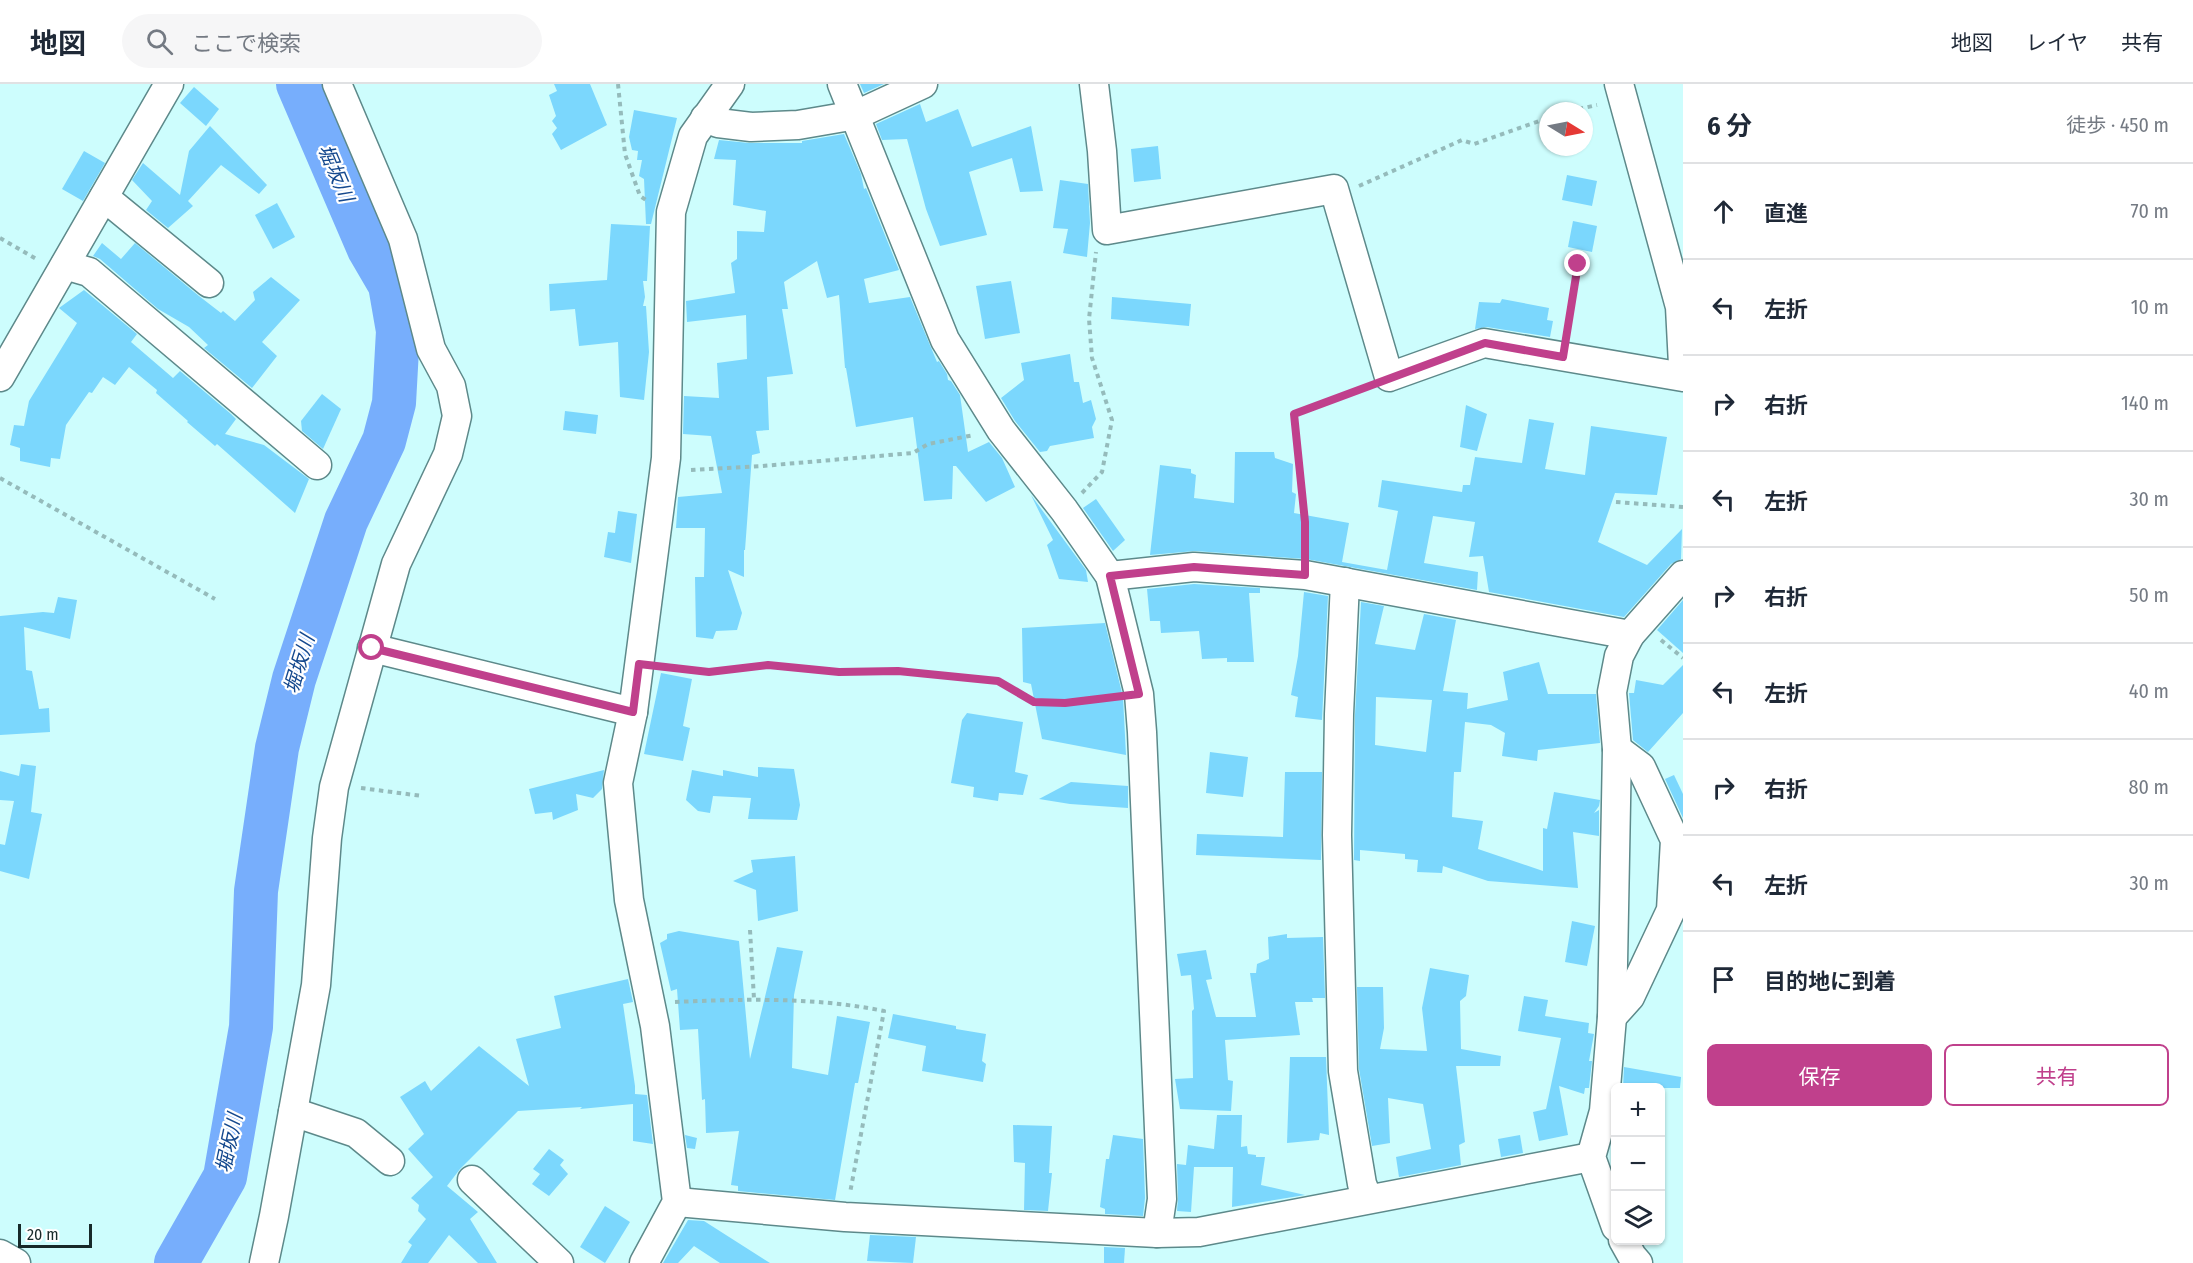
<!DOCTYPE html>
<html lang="ja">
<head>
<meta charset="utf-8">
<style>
	:root { --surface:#fff; --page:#f6f6f7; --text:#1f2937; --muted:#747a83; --line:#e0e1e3; --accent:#c0408c }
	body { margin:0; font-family:"Fira Sans Condensed","Noto Sans JP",sans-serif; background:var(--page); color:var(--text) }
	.controls { position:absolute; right:18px; bottom:18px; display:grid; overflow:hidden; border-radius:9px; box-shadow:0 2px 4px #0004 }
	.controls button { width:54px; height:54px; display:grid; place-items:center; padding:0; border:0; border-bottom:2px solid var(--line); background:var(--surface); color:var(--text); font:30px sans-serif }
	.compass { position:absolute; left:1539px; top:18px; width:54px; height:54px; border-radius:50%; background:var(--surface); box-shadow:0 2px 4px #0004; rotate:100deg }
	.scale { position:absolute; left:18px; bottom:15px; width:74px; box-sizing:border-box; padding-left:6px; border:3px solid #172929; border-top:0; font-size:16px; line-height:21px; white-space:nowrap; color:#172929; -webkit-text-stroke:4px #fff; paint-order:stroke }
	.stop { position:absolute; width:18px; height:18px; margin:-14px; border:4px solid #c0408c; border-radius:50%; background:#fff }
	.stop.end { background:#c0408c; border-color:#fff; box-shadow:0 2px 6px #0008 }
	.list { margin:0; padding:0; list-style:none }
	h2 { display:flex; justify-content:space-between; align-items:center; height:78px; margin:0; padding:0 24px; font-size:26px }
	h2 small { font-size:20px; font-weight:400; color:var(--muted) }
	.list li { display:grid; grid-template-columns:39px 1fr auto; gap:18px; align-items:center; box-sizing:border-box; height:96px; padding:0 24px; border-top:2px solid var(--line) }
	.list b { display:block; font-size:22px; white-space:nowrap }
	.list em { font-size:20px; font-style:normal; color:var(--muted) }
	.actions { display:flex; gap:12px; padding:18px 24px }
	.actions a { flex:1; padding:14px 0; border:2px solid var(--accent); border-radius:9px; text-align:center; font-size:21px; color:var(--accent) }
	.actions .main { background:var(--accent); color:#fff }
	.icon { flex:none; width:33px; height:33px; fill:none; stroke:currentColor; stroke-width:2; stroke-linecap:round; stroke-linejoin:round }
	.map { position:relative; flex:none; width:1683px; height:1179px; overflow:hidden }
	header { display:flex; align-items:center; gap:36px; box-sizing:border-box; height:84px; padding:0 30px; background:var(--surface); border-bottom:2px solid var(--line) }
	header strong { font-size:28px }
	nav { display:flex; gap:33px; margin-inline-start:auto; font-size:21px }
	.search { width:420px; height:54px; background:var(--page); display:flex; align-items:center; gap:15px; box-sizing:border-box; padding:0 21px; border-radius:33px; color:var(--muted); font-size:22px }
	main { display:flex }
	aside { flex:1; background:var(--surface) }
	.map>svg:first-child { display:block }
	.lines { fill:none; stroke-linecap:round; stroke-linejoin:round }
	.river { stroke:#77aefc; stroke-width:44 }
	.building { fill:#7bd7fd; fill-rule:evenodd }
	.minor-casing { stroke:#5d898a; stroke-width:31 }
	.path { stroke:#95bbbb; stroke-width:4; stroke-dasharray:4.5 4.5; stroke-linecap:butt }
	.minor { stroke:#fff; stroke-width:28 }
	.route { stroke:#c0408c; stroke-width:8 }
	.labels { text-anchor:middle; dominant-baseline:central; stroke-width:4.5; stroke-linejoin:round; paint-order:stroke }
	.water-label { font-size:20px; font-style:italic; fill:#15498e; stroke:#fff }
</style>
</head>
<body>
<header>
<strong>地図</strong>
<div class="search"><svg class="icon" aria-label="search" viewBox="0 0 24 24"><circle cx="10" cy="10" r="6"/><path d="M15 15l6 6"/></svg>ここで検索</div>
<nav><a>地図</a><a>レイヤ</a><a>共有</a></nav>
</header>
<main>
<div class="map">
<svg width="1683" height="1179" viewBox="0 0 1683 1179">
	<rect width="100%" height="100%" fill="#cdfdfd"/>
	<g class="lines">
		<polyline class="river" points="176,1179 225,1093 251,943 256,807 277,664 294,595 346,437 384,357 394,319 398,247 390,201 369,165 298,0"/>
	</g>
	<g class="building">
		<polygon points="554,0 590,0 607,41 561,66 552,50 557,44 552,37 556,32 549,11 557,7"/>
		<polygon points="860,0 884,0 864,9"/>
		<polygon points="194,3 219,25 206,42 180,19"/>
		<polygon points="920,20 926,38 958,25 972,63 1031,42 1043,107 1020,108 1012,74 969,88 987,151 940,162 926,125 907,55 882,56 876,40"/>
		<polygon points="634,26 677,34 651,140 646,140 644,95 639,92 642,76 637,76 638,67 632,66 629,53"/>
		<polygon points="210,42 267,101 259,110 221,81 188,117 193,122 168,144 146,126 152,117 132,96 143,79 180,111 189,67"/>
		<polygon points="844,50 861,90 864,105 866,104 899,186 864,195 869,219 910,213 937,278 939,277 947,290 948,296 951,297 960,311 968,368 989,358 1002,374 1015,403 986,418 956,382 953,382 952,415 924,417 913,333 856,343 846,284 845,284 839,211 827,214 817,177 784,198 788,225 782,225 793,290 767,293 769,346 756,347 760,369 752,371 745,466 744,466 744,493 728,486 742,529 737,546 716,547 713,555 696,553 695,493 704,493 705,444 676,444 678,413 722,409 711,352 683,350 684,312 719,314 717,279 747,275 746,231 687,238 686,217 735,209 731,179 737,175 737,147 764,148 766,127 733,121 736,76 714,75 719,56 749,59 802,59 802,57"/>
		<polygon points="1158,62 1161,95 1134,98 1131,65"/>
		<polygon points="84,67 105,79 83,117 62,105"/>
		<polygon points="1567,91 1597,97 1592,122 1562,116"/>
		<polygon points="1060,96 1088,100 1090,139 1087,173 1063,169 1068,145 1053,144"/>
		<polygon points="277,119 295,153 273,165 255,131"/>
		<polygon points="1573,137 1597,142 1592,168 1568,163"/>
		<polygon points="611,140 650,142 647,197 643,197 645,213 643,222 646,222 649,268 644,316 620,313 618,258 579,262 575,225 550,227 549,200 607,196"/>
		<polygon points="102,159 121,175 135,159 199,212 221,229 223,227 235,237 255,216 253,208 271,193 300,216 262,258 277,272 252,304 204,264 208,261 189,243 158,225 100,175 93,172"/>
		<polygon points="1011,197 1020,249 985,255 976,202"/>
		<polygon points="84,206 137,250 131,258 173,294 180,287 231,330 236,335 225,350 264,361 309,395 295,429 217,360 215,362 187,338 188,337 156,309 157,306 129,283 115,301 103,293 92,309 89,308 66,341 60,375 51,374 50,383 20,377 20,364 10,361 14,341 24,342 29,317 77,239 59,224"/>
		<polygon points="1112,213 1191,220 1189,242 1111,235"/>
		<polygon points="1502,215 1549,224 1547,236 1553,237 1550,253 1487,243 1475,245 1479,218 1500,219"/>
		<polygon points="1070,270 1074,298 1079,298 1083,319 1091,316 1096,335 1092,343 1094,354 1050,362 1047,367 1040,368 1015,337 1001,314 1024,296 1021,279"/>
		<polygon points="322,310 341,325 323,365 302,347 301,337"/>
		<polygon points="1466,321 1487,330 1477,367 1460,363"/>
		<polygon points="565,327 598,331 596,350 563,346"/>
		<polygon points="1529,335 1554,339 1545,385 1585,391 1591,342 1667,353 1657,411 1615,409 1598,458 1647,481 1682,445 1681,475 1671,480 1624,533 1489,508 1483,472 1469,473 1475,438 1433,432 1424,479 1478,488 1477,506 1306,475 1195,467 1150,471 1160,381 1191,385 1191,389 1196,391 1194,414 1234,419 1235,368 1274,368 1275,374 1293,380 1292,408 1296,410 1294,429 1349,439 1342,478 1387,486 1398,427 1378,423 1382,396 1462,408 1463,401 1470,401 1475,373 1522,379"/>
		<polygon points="1031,411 1086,486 1088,498 1059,495 1047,461 1053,456"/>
		<polygon points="1096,415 1125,456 1113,467 1083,424"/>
		<polygon points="618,427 637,430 631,479 604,473 608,448 615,449"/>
		<polygon points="1194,500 1260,504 1260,509 1249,509 1254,578 1227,578 1227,574 1202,575 1199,547 1161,549 1160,537 1150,537 1147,505"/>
		<polygon points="1304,508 1328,512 1322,636 1295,633 1298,613 1291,611 1298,572"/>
		<polygon points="58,513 77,516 70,555 24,543 26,586 32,587 39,625 49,624 50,648 0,651 0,532 43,528 54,529"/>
		<polygon points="1683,516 1683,569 1657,546"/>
		<path d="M1361,518L1384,522L1375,560L1415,566L1424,530L1456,536L1443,607L1468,609L1467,625L1508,616L1503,588L1539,578L1548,610H1596L1600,659L1538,666L1537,677L1502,672L1505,649L1491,641L1465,638L1461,688H1454L1452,733L1483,737L1478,765L1543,787V744L1547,745L1554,708L1600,716L1599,722L1594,729L1599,726V752L1573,748L1578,804L1488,797L1443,782L1442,789L1417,788L1418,776L1405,775V770L1360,766V777L1354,776L1355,631ZM1376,613L1432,616L1426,668L1375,661Z"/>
		<polygon points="1105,539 1123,613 1126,671 1042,655 1031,600 1023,598 1022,544"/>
		<polygon points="1683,581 1683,629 1648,668 1633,656 1629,609 1634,609 1636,596 1663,601"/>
		<polygon points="661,589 692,595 683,642 690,644 683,677 644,670"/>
		<polygon points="967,629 1023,638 1015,688 1028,691 1023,711 999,709 998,717 973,713 974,703 951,699 962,636"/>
		<polygon points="1210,668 1248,673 1243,713 1206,709"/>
		<polygon points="21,680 36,682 31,728 42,730 29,795 0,787 0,760 5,761 14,717 0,716 0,687 19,692"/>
		<polygon points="758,683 794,685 800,721 797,736 748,735 751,714 713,712 710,729 698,727 686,716 692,686 723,692 723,686 758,693"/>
		<polygon points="604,686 602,705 593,714 576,710 578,726 553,736 552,728 535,730 529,705"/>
		<polygon points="1285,688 1322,688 1321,776 1196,771 1197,750 1283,753"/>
		<polygon points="1674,691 1683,710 1683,734 1665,695"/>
		<polygon points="1071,698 1128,702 1128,724 1070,720 1039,715"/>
		<polygon points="795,772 798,827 758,837 756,806 733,797 753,788 751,776"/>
		<polygon points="1572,837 1595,842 1587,882 1565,878"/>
		<polygon points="679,847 739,857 750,975 777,863 803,867 794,911 792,984 828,991 837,932 870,938 858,999 855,999 835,1116 738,1107 738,1102 731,1101 739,1047 706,1049 705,1015 702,1016 698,945 680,946 677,905 671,907 660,859 667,855 667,850"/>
		<polygon points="1287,850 1287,854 1323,853 1325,914 1312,914 1313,918 1295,918 1300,951 1225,956 1228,996 1233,997 1231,1027 1180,1025 1175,995 1193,994 1192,927 1194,925 1191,891 1181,892 1177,870 1206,866 1212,895 1206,896 1216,933 1256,933 1250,889 1256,889 1257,880 1269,875 1268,853"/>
		<polygon points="1430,884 1469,891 1466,912 1460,917 1461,965 1501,972 1500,982 1456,982 1465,1058 1459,1061 1461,1081 1399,1093 1396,1073 1431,1065 1423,1020 1388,1014 1390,1059 1372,1062 1359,985 1357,903 1383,903 1384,944 1380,965 1427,967 1422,924"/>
		<polygon points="628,895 633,918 623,920 635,1002 635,1010 647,1011 653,1060 633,1057 633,1020 580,1025 582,1023 518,1027 460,1085 447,1102 478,1128 470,1135 497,1179 478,1179 449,1151 428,1179 401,1179 412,1161 408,1158 426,1135 418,1127 419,1121 411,1114 433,1093 408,1065 424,1050 400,1013 425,997 431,1007 479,962 529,1002 516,955 561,944 554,912"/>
		<polygon points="1524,912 1548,916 1545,932 1589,939 1588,949 1594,950 1589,977 1592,977 1589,1004 1585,1004 1584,1010 1559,1002 1568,1051 1539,1057 1533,1028 1546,1025 1561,954 1518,947"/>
		<polygon points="893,930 956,942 956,945 986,950 982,977 986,980 983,998 922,987 926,962 888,954"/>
		<polygon points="1290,973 1326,973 1329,1051 1320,1049 1319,1056 1287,1059"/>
		<polygon points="1624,983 1681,993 1680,1004 1623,1004"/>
		<polygon points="1217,1031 1242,1031 1241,1063 1247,1062 1248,1070 1256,1071 1256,1073 1265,1073 1261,1101 1305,1111 1232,1123 1233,1083 1194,1083 1191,1128 1177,1127 1178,1114 1177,1080 1186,1081 1188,1061 1214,1065"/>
		<polygon points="1013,1041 1052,1042 1049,1089 1052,1089 1048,1127 1024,1126 1025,1079 1014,1078"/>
		<polygon points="685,1051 697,1054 695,1065 687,1064"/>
		<polygon points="1113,1051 1143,1055 1145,1114 1143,1132 1105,1130 1105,1125 1100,1123 1106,1075 1109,1075"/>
		<polygon points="1520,1051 1523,1069 1501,1073 1498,1055"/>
		<polygon points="549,1065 564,1076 560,1081 568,1090 549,1112 532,1100 540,1090 533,1085"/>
		<polygon points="605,1122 630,1138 605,1179 580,1163"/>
		<polygon points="688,1136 704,1137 770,1179 720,1179 694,1162 678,1179 663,1179"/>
		<polygon points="870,1151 916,1153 913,1179 867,1177"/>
		<polygon points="1104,1163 1125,1164 1124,1179 1104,1179"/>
	</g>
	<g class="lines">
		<g class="minor-casing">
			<g id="minor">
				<polyline points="842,0 945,256 1001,346 1064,426 1110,492 1139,610 1142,648 1162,1115 1157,1149"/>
				<polyline points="1094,0 1102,67 1107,146 1334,105 1389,293 1484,259 1683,293"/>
				<polyline points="1619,0 1680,223 1683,281"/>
				<polyline points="705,34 718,39 751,43 798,41 856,31 923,0"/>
				<polyline points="104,113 209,199"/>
				<polyline points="65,181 89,188 317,381"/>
				<polyline points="0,293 169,0"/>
				<polyline points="1110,492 1194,483 1305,491 1630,551"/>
				<polyline points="1345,498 1339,630 1337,751 1343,987 1362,1100 1368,1115"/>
				<polyline points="372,564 633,628"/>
				<polyline points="1612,933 1630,913 1671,826 1675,756 1641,683 1617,665"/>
				<polyline points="293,1028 356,1049 390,1077"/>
				<polyline points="472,1096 559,1179"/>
				<polyline points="677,1118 845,1133 1157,1149 1199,1148 1591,1073"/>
				<polyline points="1616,1143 1591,1073 1604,1027 1612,933 1617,665 1612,608 1619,572 1630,551 1683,491"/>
				<polyline points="1623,1156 1632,1172 1638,1179"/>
				<polyline points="0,1170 16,1179"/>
				<polyline points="264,1179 274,1132 316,901 327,754 334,703 396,480 448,370 457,332 451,302 431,265 403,155 337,0"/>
				<polyline points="644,1179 677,1118 655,942 629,816 618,699 633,628 666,374 671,128 693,52 730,0"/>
			</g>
		</g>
		<g class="path">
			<polyline points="618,0 625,70 640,112 649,118"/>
			<polyline points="1570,27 1597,21"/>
			<polyline points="1359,102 1462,56 1474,60 1548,34"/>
			<polyline points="0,154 38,176"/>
			<polyline points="1567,248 1578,180"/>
			<polyline points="691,386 762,382 913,369 928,360 974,351"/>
			<polyline points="0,394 215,515"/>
			<polyline points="1082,409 1102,388 1112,336 1092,274 1089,235 1096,168"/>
			<polyline points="1616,418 1683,423"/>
			<polyline points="1304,466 1304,438 1294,330 1367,302"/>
			<polyline points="1661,556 1683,574"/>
			<polyline points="664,583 709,588 768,581 839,588 898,587 998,597 1034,618 1065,619 1113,613"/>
			<polyline points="361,704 422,712"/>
			<polyline points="750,846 754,915"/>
			<path d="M675,918C745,915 815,913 884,927L850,1109"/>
		</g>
		<use href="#minor" class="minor"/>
	</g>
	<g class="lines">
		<polyline class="route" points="372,564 633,628 639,580 709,588 768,581 839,588 898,587 998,597 1034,618 1065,619 1139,610 1110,492 1194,483 1305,491 1305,438 1294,330 1485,259 1563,273 1578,180"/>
	</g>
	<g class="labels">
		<g class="water-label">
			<text transform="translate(336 89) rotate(67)">堀坂川</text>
			<text transform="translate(299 580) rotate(-73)">堀坂川</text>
			<text transform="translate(229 1059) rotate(-78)">堀坂川</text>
		</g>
	</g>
</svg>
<div class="controls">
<button>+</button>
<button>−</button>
<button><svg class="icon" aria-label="layers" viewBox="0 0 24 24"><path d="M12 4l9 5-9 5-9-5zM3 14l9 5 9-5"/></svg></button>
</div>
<svg class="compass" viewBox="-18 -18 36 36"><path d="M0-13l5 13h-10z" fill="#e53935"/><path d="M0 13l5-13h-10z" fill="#747a83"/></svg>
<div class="scale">20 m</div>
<div class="stop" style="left:372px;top:564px"></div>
<div class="stop end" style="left:1578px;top:180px"></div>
</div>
<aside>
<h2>6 分<small>徒歩 · 450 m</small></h2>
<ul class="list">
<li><svg class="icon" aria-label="ahead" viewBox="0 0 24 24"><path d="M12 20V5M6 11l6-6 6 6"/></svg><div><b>直進</b></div><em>70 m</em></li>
<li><svg class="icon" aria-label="left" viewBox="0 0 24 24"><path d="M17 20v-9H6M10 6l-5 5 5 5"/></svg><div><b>左折</b></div><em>10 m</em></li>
<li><svg class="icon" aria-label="right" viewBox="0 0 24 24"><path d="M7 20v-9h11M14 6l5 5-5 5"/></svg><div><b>右折</b></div><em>140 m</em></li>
<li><svg class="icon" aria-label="left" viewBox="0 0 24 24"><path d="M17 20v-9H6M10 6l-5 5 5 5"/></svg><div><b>左折</b></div><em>30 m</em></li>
<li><svg class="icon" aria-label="right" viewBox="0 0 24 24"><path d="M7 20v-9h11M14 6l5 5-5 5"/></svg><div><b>右折</b></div><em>50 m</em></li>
<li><svg class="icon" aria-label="left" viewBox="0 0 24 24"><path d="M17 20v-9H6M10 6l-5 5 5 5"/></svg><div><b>左折</b></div><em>40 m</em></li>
<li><svg class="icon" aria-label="right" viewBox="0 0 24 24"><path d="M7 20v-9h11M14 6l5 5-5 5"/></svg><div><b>右折</b></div><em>80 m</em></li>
<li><svg class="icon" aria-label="left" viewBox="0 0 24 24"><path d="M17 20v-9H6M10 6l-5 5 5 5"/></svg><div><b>左折</b></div><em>30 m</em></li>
<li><svg class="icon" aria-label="arrive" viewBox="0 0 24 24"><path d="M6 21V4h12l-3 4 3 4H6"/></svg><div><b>目的地に到着</b></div></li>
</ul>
<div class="actions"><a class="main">保存</a><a>共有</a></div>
</aside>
</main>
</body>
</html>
